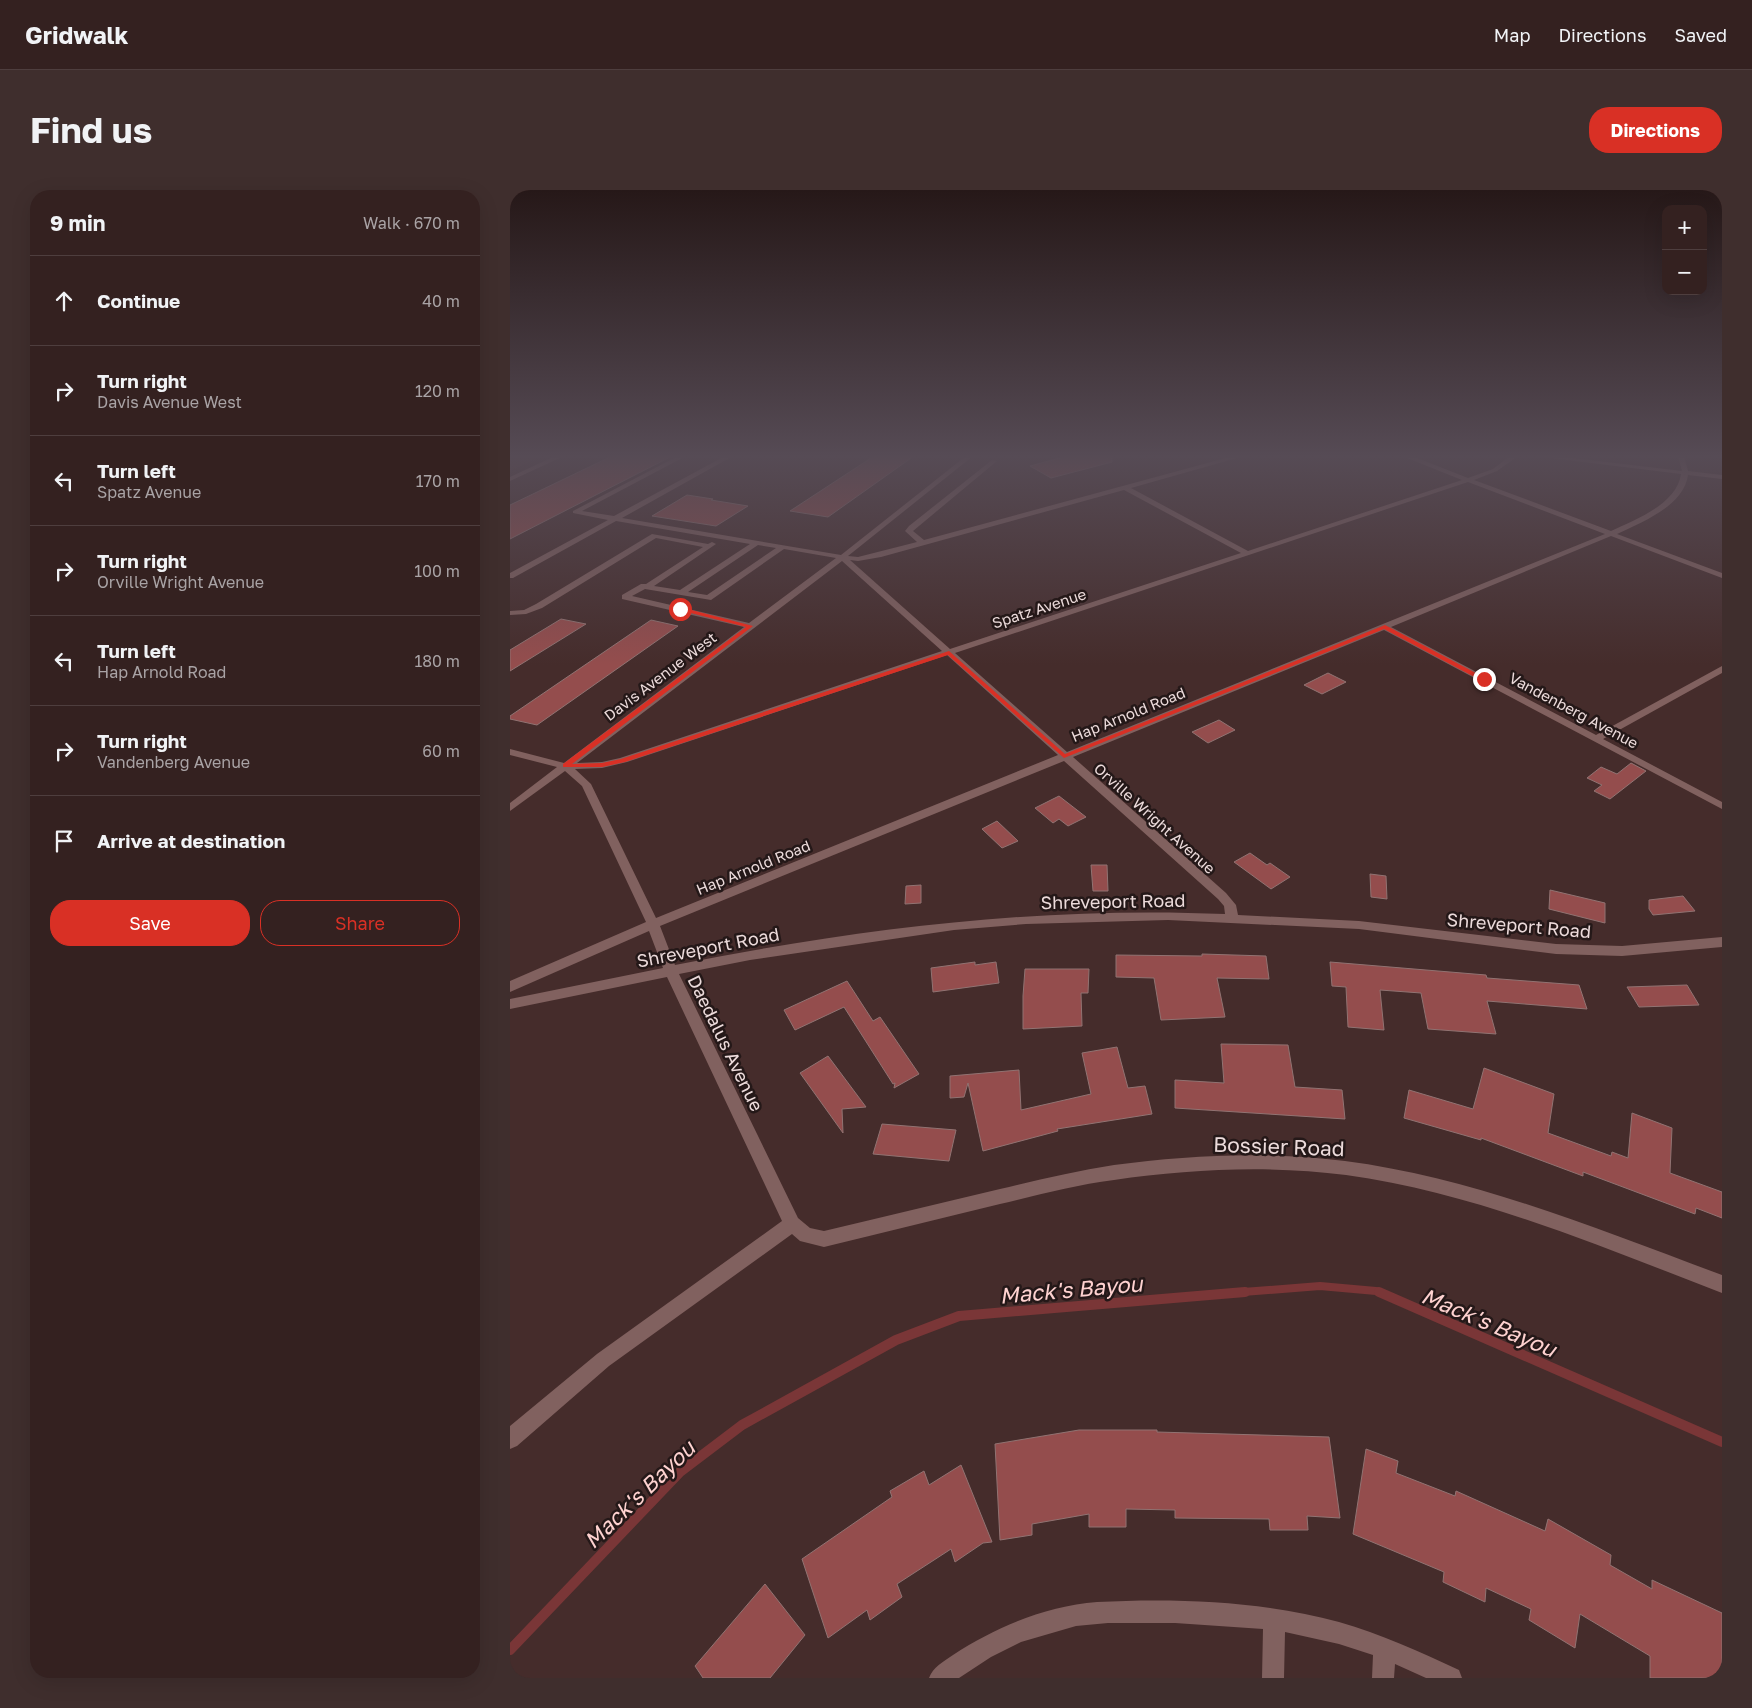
<!DOCTYPE html>
<html lang="en">
<head>
<meta charset="utf-8">
<style>
	:root { --surface:#342120; --page:#3f2e2d; --text:#f1f3f6; --muted:#a9a3a5; --line:#4e3e3e; --accent:#d93025 }
	body { margin:0; font-family:"Golos Text",sans-serif; background:var(--page); color:var(--text) }
	.controls { position:absolute; right:15px; top:15px; display:grid; overflow:hidden; border-radius:10px; box-shadow:0 5px 20px #0002 }
	.controls button { width:45px; height:45px; display:grid; place-items:center; padding:0; border:0; border-bottom:1px solid var(--line); background:var(--surface); color:var(--text); font:25px sans-serif }
	.stop { position:absolute; width:15px; height:15px; margin:-11px; border:4px solid #d93025; border-radius:50%; background:#fff }
	.stop.end { background:#d93025; border-color:#fff; box-shadow:0 1px 5px #0008 }
	.list { margin:0; padding:0; list-style:none }
	h2 { display:flex; justify-content:space-between; align-items:center; height:65px; margin:0; padding:0 20px; font-size:21px }
	h2 small { font-size:16px; font-weight:400; color:var(--muted) }
	.list li { display:grid; grid-template-columns:32px 1fr auto; gap:15px; align-items:center; box-sizing:border-box; height:90px; padding:0 20px; border-top:1px solid var(--line) }
	.list b { display:block; font-size:19px; white-space:nowrap }
	.list p { margin:0; font-size:16px; white-space:nowrap; color:var(--muted) }
	.list em { font-size:16px; font-style:normal; color:var(--muted) }
	.actions { display:flex; gap:10px; padding:15px 20px }
	.actions a { flex:1; padding:11px 0; border:1px solid var(--accent); border-radius:20px; text-align:center; font-size:18px; color:var(--accent) }
	.actions .main { background:var(--accent); color:#fff }
	.icon { flex:none; width:28px; height:28px; fill:none; stroke:currentColor; stroke-width:2; stroke-linecap:round; stroke-linejoin:round }
	.map { position:relative; flex:none; width:1212px; height:1488px; overflow:hidden; border-radius:20px }
	header { display:flex; align-items:center; gap:30px; box-sizing:border-box; height:70px; padding:0 25px; background:var(--surface); border-bottom:1px solid var(--line) }
	header strong { font-size:24px }
	nav { display:flex; gap:28px; margin-inline-start:auto; font-size:18px }
	.intro { display:flex; align-items:center; justify-content:space-between; box-sizing:border-box; height:120px; padding:0 30px }
	h1 { margin:0; font-size:35px }
	.button { padding:12px 22px; border-radius:20px; background:var(--accent); color:#fff; font-size:18px; font-weight:700 }
	main { display:flex; gap:30px; padding:0 30px }
	aside { flex:1; background:var(--surface); border-radius:20px; box-shadow:0 5px 20px #0002 }
	.map>svg:first-child { display:block }
	.built { fill:#533332 }
	.lines { fill:none; stroke-linecap:round; stroke-linejoin:round }
	.stream-far1 { stroke:#7a3637; stroke-width:8 }
	.stream { stroke:#7a3637; stroke-width:10 }
	.building { fill:#944d4d; stroke:#917372 }
	.minor { fill:#81615f; fill-rule:evenodd }
	.route { fill:#d93025 }
	.labels { text-anchor:middle; dominant-baseline:central; stroke-width:5; stroke-linejoin:round; paint-order:stroke }
	.far-street-label { font-size:15px; fill:#ecdbdb; stroke:#241818 }
	.street-label { font-size:18px; fill:#ecdbdb; stroke:#241818 }
	.near-street-label { font-size:21px; fill:#ecdbdb; stroke:#241818 }
	.near-water-label { font-size:22px; font-style:italic; fill:#fed2d0; stroke:#241818 }
</style>
</head>
<body>
<header>
<strong>Gridwalk</strong>
<nav><a>Map</a><a>Directions</a><a>Saved</a></nav>
</header>
<div class="intro"><h1>Find us</h1><a class="button">Directions</a></div>
<main>
<aside>
<h2>9 min<small>Walk · 670 m</small></h2>
<ul class="list">
<li><svg class="icon" aria-label="ahead" viewBox="0 0 24 24"><path d="M12 20V5M6 11l6-6 6 6"/></svg><div><b>Continue</b></div><em>40 m</em></li>
<li><svg class="icon" aria-label="right" viewBox="0 0 24 24"><path d="M7 20v-9h11M14 6l5 5-5 5"/></svg><div><b>Turn right</b><p>Davis Avenue West</p></div><em>120 m</em></li>
<li><svg class="icon" aria-label="left" viewBox="0 0 24 24"><path d="M17 20v-9H6M10 6l-5 5 5 5"/></svg><div><b>Turn left</b><p>Spatz Avenue</p></div><em>170 m</em></li>
<li><svg class="icon" aria-label="right" viewBox="0 0 24 24"><path d="M7 20v-9h11M14 6l5 5-5 5"/></svg><div><b>Turn right</b><p>Orville Wright Avenue</p></div><em>100 m</em></li>
<li><svg class="icon" aria-label="left" viewBox="0 0 24 24"><path d="M17 20v-9H6M10 6l-5 5 5 5"/></svg><div><b>Turn left</b><p>Hap Arnold Road</p></div><em>180 m</em></li>
<li><svg class="icon" aria-label="right" viewBox="0 0 24 24"><path d="M7 20v-9h11M14 6l5 5-5 5"/></svg><div><b>Turn right</b><p>Vandenberg Avenue</p></div><em>60 m</em></li>
<li><svg class="icon" aria-label="arrive" viewBox="0 0 24 24"><path d="M6 21V4h12l-3 4 3 4H6"/></svg><div><b>Arrive at destination</b></div></li>
</ul>
<div class="actions"><a class="main">Save</a><a>Share</a></div>
</aside>
<div class="map">
<svg width="1212" height="1488" viewBox="0 0 1212 1488">
	<rect width="100%" height="100%" fill="#452c2b"/>
	<polygon class="built" points="0,266 32,266 0,281"/>
	<g class="lines">
		<polyline class="stream-far1" points="720,1103 810,1096 866,1101 872,1103"/>
		<g class="stream">
			<polyline points="869,1102 1212,1252"/>
			<polyline points="0,1460 170,1282 232,1235 386,1150 449,1126 735,1102"/>
		</g>
	</g>
	<g class="building">
		<polygon points="102,266 162,266 0,349 0,315"/>
		<polygon points="364,266 404,266 318,327 280,321"/>
		<polygon points="557,266 602,266 602,272 541,288 520,276"/>
		<polygon points="177,305 203,309 201,310 238,316 206,336 142,326"/>
		<polygon points="51,429 76,434 0,481 0,460"/>
		<polygon points="141,430 168,436 27,535 0,529 0,526"/>
		<polygon points="818,483 836,492 812,504 794,495"/>
		<polygon points="709,530 725,540 698,553 682,542"/>
		<polygon points="1121,573 1136,581 1100,609 1084,601 1092,595 1077,588 1091,577 1107,584"/>
		<polygon points="549,606 576,627 558,636 549,629 543,633 525,618"/>
		<polygon points="487,631 508,651 492,658 472,639"/>
		<polygon points="740,663 757,675 760,673 780,687 761,699 724,672"/>
		<polygon points="581,675 597,675 598,701 583,701"/>
		<polygon points="860,684 876,686 877,709 861,707"/>
		<polygon points="411,695 411,713 395,714 396,696"/>
		<polygon points="1040,700 1095,713 1095,733 1039,719"/>
		<polygon points="1173,706 1185,721 1143,725 1139,719 1139,710"/>
		<polygon points="692,764 756,766 759,789 707,788 715,827 651,830 644,788 606,787 606,765 692,766"/>
		<polygon points="465,772 465,775 486,772 489,793 423,802 421,778"/>
		<polygon points="820,772 976,785 977,788 1069,795 1077,819 977,811 986,844 918,839 911,803 870,800 874,840 838,837 836,797 822,796"/>
		<polygon points="515,779 579,779 578,803 571,803 572,836 513,839 513,806"/>
		<polygon points="337,791 363,831 370,827 409,884 384,898 385,893 383,894 334,817 285,840 274,820"/>
		<polygon points="1177,795 1189,815 1129,817 1117,797"/>
		<polygon points="711,854 778,855 785,897 832,900 835,929 665,918 665,890 714,893"/>
		<polygon points="607,857 618,898 635,896 642,924 547,939 548,941 473,961 458,893 454,907 440,908 440,886 509,880 511,920 581,904 572,863"/>
		<polygon points="318,866 356,917 332,919 333,943 290,883"/>
		<polygon points="974,878 1044,904 1038,943 1101,966 1102,962 1118,968 1122,923 1162,938 1160,983 1212,1002 1212,1028 1186,1018 1185,1024 1073,982 1073,986 971,948 971,950 894,928 899,900 963,919"/>
		<polygon points="372,934 446,940 439,971 363,964"/>
		<polygon points="569,1240 647,1240 647,1242 819,1247 830,1328 797,1326 798,1340 760,1340 759,1329 665,1328 665,1320 616,1319 616,1337 579,1337 579,1324 522,1334 522,1345 490,1350 485,1254"/>
		<polygon points="856,1259 888,1271 886,1283 945,1306 946,1301 1035,1341 1038,1329 1101,1365 1100,1375 1142,1399 1142,1390 1212,1423 1212,1488 1140,1488 1140,1466 1070,1424 1065,1458 1019,1430 1021,1419 976,1398 975,1412 933,1392 934,1382 843,1344"/>
		<polygon points="451,1275 482,1352 473,1353 445,1372 441,1359 387,1394 392,1407 360,1430 357,1420 318,1448 292,1369 382,1307 380,1301 414,1281 419,1295"/>
		<polygon points="255,1394 295,1445 260,1488 193,1488 185,1476"/>
	</g>
	<g class="lines">
		<g class="minor">
			<polygon points="45,266 54,266 0,291 0,287"/>
			<path d="M168,266H176L72,321L104,326L215,266H223L112,328L331,365L456,266H463L338,366L348,367L407,352L395,341L399,336L482,270L487,271L403,341L414,350L723,266H734L621,298L738,361L952,290L892,266H902L958,288L983,279L1000,266H1008L987,281L964,290L1101,341C1125,330 1167,314 1171,284L1024,266H1046L1172,281L1168,266H1174L1178,281L1212,285V289L1178,285C1174,316 1132,332 1107,344L1212,383V388L1101,346L881,437L1086,545L1212,476V483L1093,549L1212,612V619L874,440L563,567L716,703L726,715L728,725L849,731L1046,754L1112,756L1212,747V757L1112,766L1046,764L849,739L658,730L516,734L444,740L240,770L169,784L288,1028L300,1038L314,1041C373,1027 431,1013 490,999C528,990 565,981 604,975C679,965 759,961 835,971C966,988 1090,1040 1212,1085V1103C1090,1056 966,1003 836,985C760,975 679,979 604,990C565,995 528,1005 490,1014C431,1028 373,1043 314,1057L290,1051L282,1044L99,1176L7,1256L0,1259V1236L87,1164L272,1031L157,787L0,819V809L153,778L139,741L0,802V791L136,732L72,596L55,581L0,621V613L47,577L0,565V559L54,573L234,437L112,409V405L131,394H136L193,357L146,348L32,418L16,424L0,425V421L14,420L26,414L142,344L198,354L202,352L206,354L144,396L170,400L240,354L106,331L3,388H0V383L98,330L63,323V321ZM958,292L1095,344L557,562L445,463ZM614,300L731,363L440,459L340,370L348,371L371,367ZM248,355L266,358L197,405L178,402ZM274,359L326,368L239,433L122,406L135,399L201,410ZM332,371L432,461L110,568L92,572L67,573ZM437,465L548,565L146,728L81,594L65,579L92,578L117,572ZM554,571L708,709L714,716L715,724C531,716 346,739 165,775L150,736Z"/>
			<path d="M587,1412C667,1408 752,1411 829,1432C871,1444 910,1462 949,1480L952,1488H916L885,1474L884,1488H862L863,1465L829,1454L775,1442L774,1488H752L753,1439L665,1433H598L566,1436L511,1452L481,1467L449,1488H419C423,1477 433,1472 443,1465C486,1437 536,1416 587,1412Z"/>
		</g>
	</g>
	<linearGradient id="sky" x2="0" y2="1"><stop stop-color="#261818"/><stop offset="0.56" stop-color="#564b55"/><stop offset="1" stop-color="#564b55" stop-opacity="0"/></linearGradient>
	<rect width="1212" height="475" fill="url(#sky)"/>
	<polygon class="route" points="170,417 243,436 62,574 92,573 111,569 439,461 555,564 875,435 977,489 972,491 874,439 554,568 438,465 115,572 92,577 53,577 53,574 236,437 169,420"/>
	<g class="labels">
		<g class="far-street-label">
			<text transform="translate(529 418) rotate(-18)">Spatz Avenue</text>
			<text transform="translate(150 486) rotate(-37)">Davis Avenue West</text>
			<text transform="translate(1064 520) rotate(28)">Vandenberg Avenue</text>
			<text transform="translate(618 524) rotate(-22)">Hap Arnold Road</text>
			<text transform="translate(645 628) rotate(42)">Orville Wright Avenue</text>
			<text transform="translate(243 677) rotate(-22)">Hap Arnold Road</text>
		</g>
		<g class="street-label">
			<text transform="translate(603 711) rotate(-1)">Shreveport Road</text>
			<text transform="translate(1009 735) rotate(5)">Shreveport Road</text>
			<text transform="translate(198 757) rotate(-11)">Shreveport Road</text>
			<text transform="translate(216 853) rotate(64)">Daedalus Avenue</text>
		</g>
		<g class="near-street-label">
			<text transform="translate(769 956) rotate(2)">Bossier Road</text>
		</g>
		<g class="near-water-label">
			<text transform="translate(561 1099) rotate(-5)">Mack's Bayou</text>
			<text transform="translate(979 1132) rotate(23)">Mack's Bayou</text>
			<text transform="translate(129 1304) rotate(-44)">Mack's Bayou</text>
		</g>
	</g>
</svg>
<div class="controls">
<button>+</button>
<button>−</button>
</div>
<div class="stop" style="left:170px;top:419px"></div>
<div class="stop end" style="left:974px;top:489px"></div>
</div>
</main>
</body>
</html>
